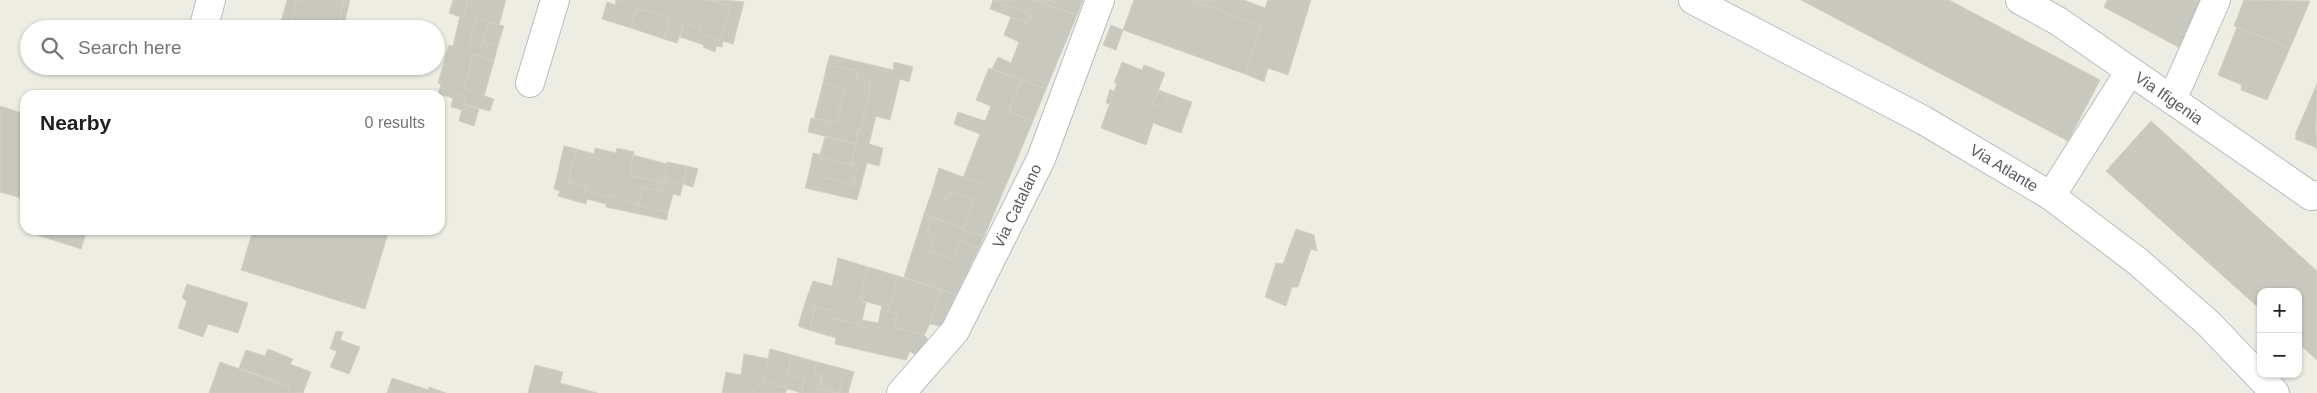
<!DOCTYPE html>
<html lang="en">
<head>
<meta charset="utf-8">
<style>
	:root { --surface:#fff; --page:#f2f2f2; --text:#202124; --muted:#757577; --line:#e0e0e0 }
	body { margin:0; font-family:Helvetica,sans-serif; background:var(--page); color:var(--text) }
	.controls { position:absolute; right:15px; bottom:15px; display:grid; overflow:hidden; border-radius:10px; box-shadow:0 1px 4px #0004 }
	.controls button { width:45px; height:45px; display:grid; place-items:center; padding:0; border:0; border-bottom:1px solid var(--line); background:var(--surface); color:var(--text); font:25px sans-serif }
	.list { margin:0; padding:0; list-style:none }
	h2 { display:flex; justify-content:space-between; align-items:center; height:65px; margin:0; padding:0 20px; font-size:21px }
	h2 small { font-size:16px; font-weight:400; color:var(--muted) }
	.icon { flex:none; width:28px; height:28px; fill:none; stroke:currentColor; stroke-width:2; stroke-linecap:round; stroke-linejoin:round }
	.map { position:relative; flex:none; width:2317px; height:393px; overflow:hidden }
	.search { position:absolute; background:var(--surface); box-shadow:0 1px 4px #0004; left:20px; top:20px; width:425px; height:55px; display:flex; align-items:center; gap:12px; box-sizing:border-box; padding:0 18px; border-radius:28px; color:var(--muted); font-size:19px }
	.panel { position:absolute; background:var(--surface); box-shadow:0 1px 4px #0004; left:20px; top:90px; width:425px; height:145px; border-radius:15px }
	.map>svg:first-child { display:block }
	.building { fill:#c8c8bf; stroke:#d2d0c1 }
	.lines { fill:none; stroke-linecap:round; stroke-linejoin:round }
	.minor-casing { stroke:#babbc1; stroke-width:30 }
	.minor { stroke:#fff; stroke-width:28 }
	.labels { text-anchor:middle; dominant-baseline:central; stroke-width:4; stroke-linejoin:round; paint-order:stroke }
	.street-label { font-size:16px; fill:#5b5d63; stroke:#fff }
</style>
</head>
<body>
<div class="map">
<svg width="2317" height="393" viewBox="0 0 2317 393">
	<rect width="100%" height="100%" fill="#edede3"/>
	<g class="building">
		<polygon points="287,0 297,0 290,29 279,29"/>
		<polygon points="297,0 344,0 337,29 290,29"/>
		<polygon points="344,0 350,0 343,29 337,29"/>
		<polygon points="453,0 468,0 463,18 449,13"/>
		<polygon points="468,0 506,0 499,25 477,18 470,43 481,47 483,41 498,45 494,61 473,54 464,89 494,99 490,111 463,104 466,97 454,93 453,98 438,94 441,84 438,83 449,45 453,46 460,16 463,18"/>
		<polygon points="616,0 708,0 730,6 721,41 700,34 701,29 684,23 677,43 664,39 670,18 636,8 631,28 602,19 607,2 615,5"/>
		<polygon points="725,0 744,2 733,44 723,41 722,47 716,46 715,52 703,47 704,45 680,37 684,23 701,29 700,34 721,41 730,6 711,1"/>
		<polygon points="993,0 1033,0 1077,15 1046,89 992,69 998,57 1011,63 1019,42 1004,35 1011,17 1028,24 1031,14 1005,4 1001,13 990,9"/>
		<polygon points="1033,0 1083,0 1077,15"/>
		<polygon points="1134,0 1192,0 1261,26 1245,74 1123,30"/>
		<polygon points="1192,0 1244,0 1265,8 1268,0 1311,0 1288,75 1268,68 1264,82 1245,74 1261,26"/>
		<polygon points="1801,0 1949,0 2100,80 2068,141"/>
		<polygon points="2107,0 2200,0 2182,49 2104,7"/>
		<polygon points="2244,0 2310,1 2290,48 2234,26"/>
		<polygon points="1005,4 1031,14 1028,24 1001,13"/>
		<polygon points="636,8 670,18 664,39 631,28"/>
		<polygon points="477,18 489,22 481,47 470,43"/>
		<polygon points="489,22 504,26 498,45 483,41"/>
		<polygon points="1111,25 1123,30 1116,50 1103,45"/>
		<polygon points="2237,27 2290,48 2267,100 2241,90 2242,85 2218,75"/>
		<polygon points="473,54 494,61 484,96 464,89"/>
		<polygon points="830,55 893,70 894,62 913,67 909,82 900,79 890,120 876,116 869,144 883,148 879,166 867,163 857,200 805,188 809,173 853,185 858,166 851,165 857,131 860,131 870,93 868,93 870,82 856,78 857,71 827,65"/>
		<polygon points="1122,62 1142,70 1144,65 1165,73 1153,104 1164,108 1169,94 1192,102 1181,133 1153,123 1146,145 1101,128 1117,83 1114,83"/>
		<polygon points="827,65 857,71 856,78 870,82 868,93 870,93 860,131 857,131 856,144 808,132 811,118 836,123 845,89 823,83"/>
		<polygon points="989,68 1021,80 1009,111 1033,121 1003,192 963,178 980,134 954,124 958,112 985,121 991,106 976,100"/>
		<polygon points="1021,80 1046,89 1033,121 1009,111"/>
		<polygon points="823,83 845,89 836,123 814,118"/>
		<polygon points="2317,84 2316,130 2317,148 2295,139 2297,135 2295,135"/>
		<polygon points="1110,89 1114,92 1110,104 1106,103"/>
		<polygon points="1159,90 1169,94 1164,108 1153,104"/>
		<polygon points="454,93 466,97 462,110 451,107"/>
		<polygon points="463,104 479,109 474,126 459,121"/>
		<polygon points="0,106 25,114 25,199 0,192"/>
		<polygon points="2151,121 2317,271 2317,360 2298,343 2298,292 2261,292 2261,310 2106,171"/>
		<polygon points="825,137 856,144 851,165 819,158"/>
		<polygon points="564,146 577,149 568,182 587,187 586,191 610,197 610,194 620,197 620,200 668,212 667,220 606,207 606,204 587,199 586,204 558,196 560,191 554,189"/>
		<polygon points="595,148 616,153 617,148 634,152 630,175 663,183 667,162 687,166 683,184 666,180 662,192 643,187 638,205 620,200 620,197 610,194 610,197 586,191 587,187 568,182 577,149 594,154"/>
		<polygon points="813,153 821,155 819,158 858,166 853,185 809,173"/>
		<polygon points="633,155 667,164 663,183 630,175"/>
		<polygon points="687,166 698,169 693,187 683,184"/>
		<polygon points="939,168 1003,192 984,237 963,229 974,199 951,191 948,200 931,194"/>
		<polygon points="666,180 683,184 680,196 673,194 668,212 638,205 643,187 662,192"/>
		<polygon points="951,191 974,199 963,229 924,214 931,194 948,200"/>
		<polygon points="924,214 931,217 927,232 935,234 930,251 952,259 960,241 979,248 956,295 904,277"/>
		<polygon points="931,217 984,237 979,248 960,241 952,259 930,251 935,234 927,232"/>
		<polygon points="1296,229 1314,235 1317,251 1311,249 1298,287 1292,287 1286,306 1265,297 1276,263 1283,264"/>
		<polygon points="32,230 87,230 81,249 31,233"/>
		<polygon points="253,230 389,230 365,309 241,270"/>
		<polygon points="838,258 868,267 860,300 866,303 861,325 831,318 833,311 805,303 813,281 832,286"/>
		<polygon points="868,267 898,276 888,311 897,314 894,327 924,335 928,339 916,356 910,351 906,360 887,356 835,344 836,338 809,330 816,306 833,311 831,318 861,325 862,320 878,323 882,306 860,300"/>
		<polygon points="898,276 941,290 930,324 924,335 894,327 897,314 888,311"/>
		<polygon points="187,284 248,303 238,333 208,324 203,337 178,328 187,301 182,298"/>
		<polygon points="941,290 956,295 941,326 930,324"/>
		<polygon points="805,303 816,306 809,330 798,326"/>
		<polygon points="336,331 343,332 340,340 360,347 349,374 330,367 337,351 330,349"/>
		<polygon points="268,349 293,359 290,364 311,372 303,393 288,393 290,387 239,368 246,350 265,356"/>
		<polygon points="770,349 792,355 787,375 804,380 801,393 763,381"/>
		<polygon points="744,354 769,359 763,381 753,393 722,393 726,372 741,375"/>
		<polygon points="792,355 817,362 814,374 822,376 820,383 823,384 821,389 818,388 818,393 801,393 804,380 787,375"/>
		<polygon points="220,362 290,387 288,393 209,393"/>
		<polygon points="817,362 844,369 839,393 821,389 822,376 814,374"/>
		<polygon points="535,365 563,372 560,383 597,393 528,393"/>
		<polygon points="844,369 854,372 848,393 839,393"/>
		<polygon points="392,378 429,390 429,387 446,393 387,393"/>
		<polygon points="763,381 788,389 785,393 753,393"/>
		<polygon points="818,388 821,389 837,393 818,393"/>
	</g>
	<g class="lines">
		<g class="minor-casing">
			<g id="minor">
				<polyline points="1693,0 1923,120 2051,196 2137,261 2208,323 2275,393"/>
				<polyline points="2020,0 2058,21 2311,196 2317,195"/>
				<polyline points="203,29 211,0"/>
				<polyline points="530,83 555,0"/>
				<polyline points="2172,100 2216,0"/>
				<polyline points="2051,196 2130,71"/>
				<polyline points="901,393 955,331 1041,159 1100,0"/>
			</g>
		</g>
		<use href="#minor" class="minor"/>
	</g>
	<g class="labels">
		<g class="street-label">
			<text transform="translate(2169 98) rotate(35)">Via Ifigenia</text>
			<text transform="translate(2004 168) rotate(31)">Via Atlante</text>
			<text transform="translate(1017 206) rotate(-64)">Via Catalano</text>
		</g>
	</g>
</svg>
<div class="controls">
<button>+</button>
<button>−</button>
</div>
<div class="search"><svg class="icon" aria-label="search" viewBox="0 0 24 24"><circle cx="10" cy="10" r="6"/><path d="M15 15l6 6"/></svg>Search here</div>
<section class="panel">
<h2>Nearby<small>0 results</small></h2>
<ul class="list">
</ul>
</section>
</div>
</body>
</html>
